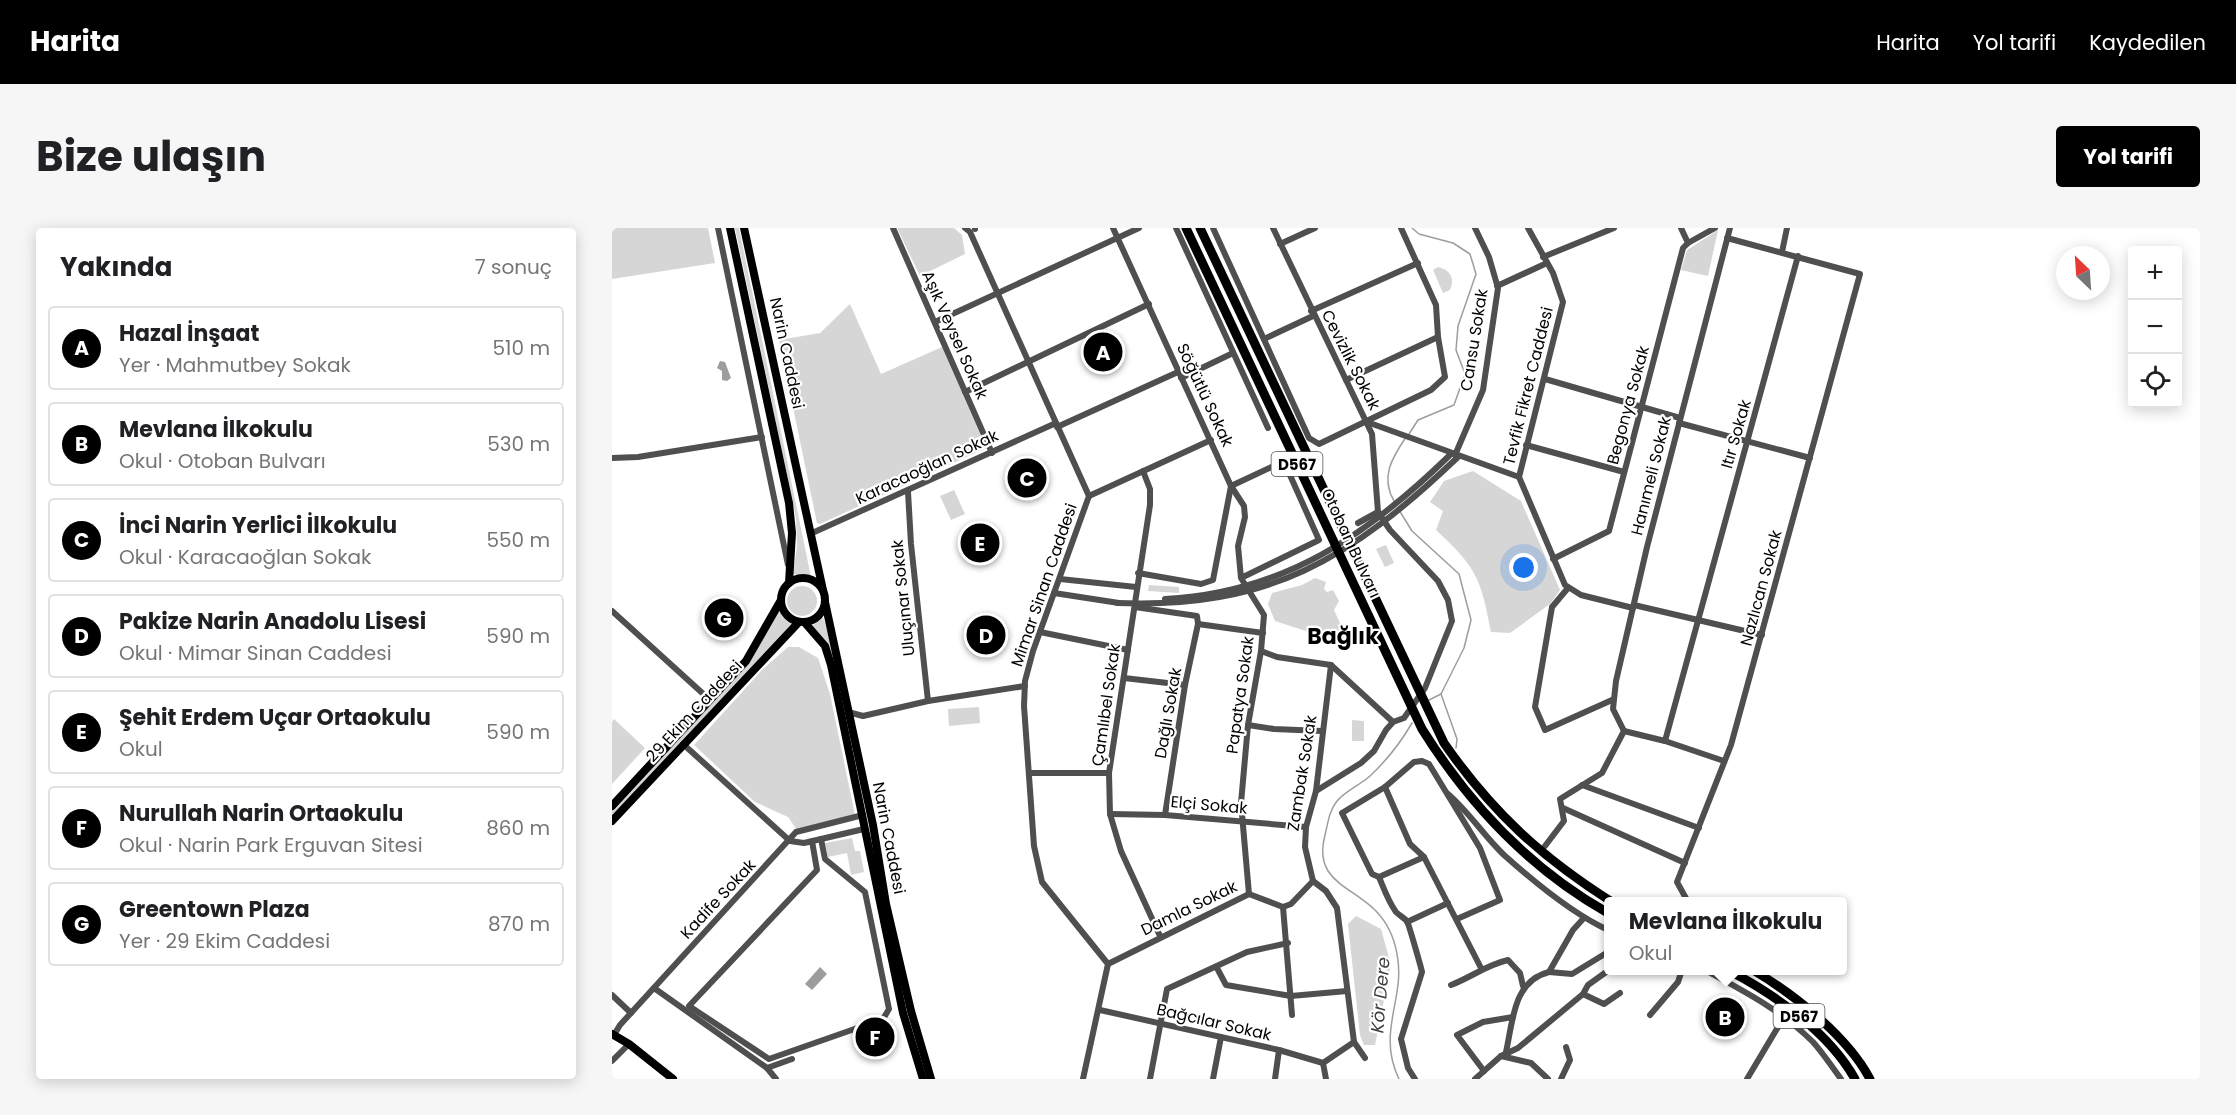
<!DOCTYPE html>
<html lang="tr">
<head>
<meta charset="utf-8">
<style>
	:root { --surface:#fff; --page:#f6f6f6; --text:#202124; --muted:#757577; --line:#e0e0e0; --accent:#000 }
	body { margin:0; font-family:Poppins,sans-serif; background:var(--page); color:var(--text) }
	.controls { position:absolute; right:18px; top:18px; display:grid; overflow:hidden; border-radius:6px; box-shadow:0 3px 15px #0003 }
	.controls button { width:54px; height:54px; display:grid; place-items:center; padding:0; border:0; border-bottom:2px solid var(--line); background:var(--surface); color:var(--text); font:30px sans-serif }
	.compass { position:absolute; left:1444px; top:18px; width:54px; height:54px; border-radius:50%; background:var(--surface); box-shadow:0 3px 15px #0003; rotate:335deg }
	.you { position:absolute; left:912px; top:340px; width:21px; height:21px; margin:-15px; border:4px solid #fff; border-radius:50%; background:#1a73e8; box-shadow:0 0 0 9px #1a73e833 }
	.badge { display:grid; place-items:center; width:39px; height:39px; border-radius:50%; background:var(--accent); color:#fff; font-size:20px; font-weight:700 }
	.pin { position:absolute; translate:-50% -50%; border:3px solid #fff; box-shadow:0 2px 6px #0006 }
	.popup { position:absolute; left:992px; top:669px; width:243px; height:78px; box-sizing:border-box; display:grid; place-content:center; border-radius:6px; background:var(--surface); filter:drop-shadow(0 2px 4px #0005); font-size:20px; white-space:nowrap; color:var(--muted) }
	.popup b { font-size:22px; color:var(--text) }
	.popup::after { content:''; position:absolute; left:50%; top:100%; margin-left:-12px; border:12px solid transparent; border-top-color:var(--surface) }
	.list { margin:0; padding:0; list-style:none }
	h2 { display:flex; justify-content:space-between; align-items:center; height:78px; margin:0; padding:0 24px; font-size:26px }
	h2 small { font-size:20px; font-weight:400; color:var(--muted) }
	.list li { display:grid; grid-template-columns:39px 1fr auto; gap:18px; align-items:center; box-sizing:border-box; height:84px; margin:0 12px 12px; padding:0 12px; border:2px solid var(--line); border-radius:6px }
	.list b { display:block; font-size:22px; white-space:nowrap }
	.list p { margin:0; font-size:20px; white-space:nowrap; color:var(--muted) }
	.list em { font-size:20px; font-style:normal; color:var(--muted) }
	.icon { flex:none; width:33px; height:33px; fill:none; stroke:currentColor; stroke-width:2; stroke-linecap:round; stroke-linejoin:round }
	.map { position:relative; flex:none; width:1588px; height:851px; overflow:hidden; border-radius:6px }
	header { display:flex; align-items:center; gap:36px; box-sizing:border-box; height:84px; padding:0 30px; background:var(--accent); color:#fff }
	header strong { font-size:28px }
	nav { display:flex; gap:33px; margin-inline-start:auto; font-size:21px }
	.intro { display:flex; align-items:center; justify-content:space-between; box-sizing:border-box; height:144px; padding:0 36px }
	h1 { margin:0; font-size:42px }
	.button { padding:15px 27px; border-radius:6px; background:var(--accent); color:#fff; font-size:21px; font-weight:700 }
	main { display:flex; gap:36px; padding:0 36px }
	aside { flex:1; background:var(--surface); border-radius:6px; box-shadow:0 3px 15px #0003 }
	.map>svg:first-child { display:block }
	.green { fill:#d6d6d6 }
	.water { fill:#9d9d9d }
	.lines { fill:none; stroke-linecap:round; stroke-linejoin:round }
	.stream { stroke:#9d9d9d; stroke-width:1.5 }
	.minor { stroke:#4f4f4f; stroke-width:6 }
	.major { stroke:#000; stroke-width:8 }
	.highway { stroke:#000; stroke-width:9 }
	.labels { text-anchor:middle; dominant-baseline:central; stroke-width:4.5; stroke-linejoin:round; paint-order:stroke }
	.shield { fill:#fff; stroke:#4c4c4c; stroke-width:1.5 }
	.shield-label { font-size:15px; font-weight:bold; fill:#000 }
	.street-label { font-size:16px; fill:#000; stroke:#fff }
	.water-label { font-size:18px; font-style:italic; fill:#3e3e3e; stroke:#fff }
	.district-label { font-size:22px; font-weight:bold; fill:#000; stroke:#fff }
</style>
</head>
<body>
<header>
<strong>Harita</strong>
<nav><a>Harita</a><a>Yol tarifi</a><a>Kaydedilen</a></nav>
</header>
<div class="intro"><h1>Bize ulaşın</h1><a class="button">Yol tarifi</a></div>
<main>
<aside>
<h2>Yakında<small>7 sonuç</small></h2>
<ul class="list">
<li><span class="badge">A</span><div><b>Hazal İnşaat</b><p>Yer · Mahmutbey Sokak</p></div><em>510 m</em></li>
<li><span class="badge">B</span><div><b>Mevlana İlkokulu</b><p>Okul · Otoban Bulvarı</p></div><em>530 m</em></li>
<li><span class="badge">C</span><div><b>İnci Narin Yerlici İlkokulu</b><p>Okul · Karacaoğlan Sokak</p></div><em>550 m</em></li>
<li><span class="badge">D</span><div><b>Pakize Narin Anadolu Lisesi</b><p>Okul · Mimar Sinan Caddesi</p></div><em>590 m</em></li>
<li><span class="badge">E</span><div><b>Şehit Erdem Uçar Ortaokulu</b><p>Okul</p></div><em>590 m</em></li>
<li><span class="badge">F</span><div><b>Nurullah Narin Ortaokulu</b><p>Okul · Narin Park Erguvan Sitesi</p></div><em>860 m</em></li>
<li><span class="badge">G</span><div><b>Greentown Plaza</b><p>Yer · 29 Ekim Caddesi</p></div><em>870 m</em></li>
</ul>
</aside>
<div class="map">
<svg width="1588" height="851" viewBox="0 0 1588 851">
	<rect width="100%" height="100%" fill="#fff"/>
	<g class="green">
		<polygon points="0,0 96,0 103,35 0,51"/>
		<polygon points="123,0 127,0 199,349 181,346 185,318 184,290"/>
		<polygon points="285,0 342,0 350,7 353,26 308,48"/>
		<polygon points="1106,2 1096,48 1069,42 1075,22"/>
		<path d="M826,39C839,42 843,51 838,62L831,65L821,42Z"/>
		<polygon points="238,76 269,146 330,119 374,220 208,296 205,295 167,112 208,105"/>
		<path d="M861,243L909,273L948,362L938,376L898,405L879,404C869,350 864,339 824,302L831,283L818,274L832,253Z"/>
		<polygon points="342,262 353,286 339,292 328,268"/>
		<polygon points="774,317 782,335 773,339 764,321"/>
		<polygon points="703,350 714,354 712,361 715,364 721,362 727,373 722,382 735,410 718,411 663,393 656,376 660,365 690,357"/>
		<polygon points="537,357 567,359 567,365 536,363"/>
		<circle cx="190" cy="373" r="15"/>
		<polygon points="168,380 174,390 183,395 0,590 0,580 136,434"/>
		<polygon points="211,389 218,411 254,592 215,416 200,398"/>
		<polygon points="176,419 187,419 206,430 218,466 243,587 185,602 176,589 143,574 82,517 151,441"/>
		<polygon points="367,479 368,495 337,498 336,481"/>
		<polygon points="2,491 33,520 0,556 0,494"/>
		<polygon points="740,492 752,493 752,513 740,513"/>
		<polygon points="240,610 243,623 248,623 252,644 239,647 235,625 216,629 213,615"/>
		<polygon points="744,688 769,701 779,737 763,817 752,817 748,807 736,696"/>
	</g>
	<g class="water">
		<polygon points="108,133 113,134 119,150 115,153 110,152 110,143 105,140"/>
		<polygon points="208,739 215,746 200,762 193,756"/>
	</g>
	<g class="lines">
		<g class="stream">
			<polyline points="797,206 806,192 842,177 853,146 844,122 846,98 864,46 858,26 841,15 807,6 800,0"/>
			<path d="M782,273C768,249 780,230 794,209"/>
			<polyline points="787,282 800,303 847,346 859,392 852,420 829,466 817,472"/>
			<polyline points="829,466 845,511 844,520"/>
			<path d="M787,851C764,803 794,771 785,726C782,709 775,694 763,682C737,657 701,652 713,607C716,595 717,583 725,573C733,563 748,557 758,548C774,533 789,514 800,495"/>
		</g>
		<g class="minor">
			<polyline points="106,0 176,337"/>
			<polyline points="281,0 380,225"/>
			<polyline points="353,0 358,4 477,268 421,423 413,453 412,478 422,618 430,654 496,736 471,851"/>
			<polyline points="501,0 619,258 601,352 589,356 526,345"/>
			<polyline points="564,0 656,200"/>
			<polyline points="601,0 697,210 707,216 819,162 833,149 826,109 824,77 789,0"/>
			<polyline points="661,0 760,206 766,284 778,302 826,353 836,372 840,393 813,460 792,490 781,494 774,502 762,523 749,535 704,563"/>
			<polyline points="916,0 941,45 951,74 907,249 953,357 969,367 1021,380"/>
			<polyline points="363,1 363,0"/>
			<polyline points="1076,15 1103,0"/>
			<polyline points="668,16 703,0"/>
			<polyline points="1170,24 1175,0"/>
			<polyline points="931,29 1002,0"/>
			<polyline points="885,58 935,35"/>
			<polyline points="699,83 806,35"/>
			<polyline points="323,94 527,0"/>
			<polyline points="652,111 701,88"/>
			<polyline points="569,150 621,125"/>
			<polyline points="933,151 1068,190"/>
			<polyline points="734,152 826,109"/>
			<polyline points="353,164 537,76"/>
			<polyline points="755,194 907,249"/>
			<polyline points="1067,195 1198,230"/>
			<polyline points="445,199 566,144"/>
			<polyline points="914,217 1012,244"/>
			<polyline points="843,227 871,162 886,60 877,29 863,0"/>
			<polyline points="0,230 26,229 150,209"/>
			<polyline points="531,243 538,261 538,277 497,545 498,586 509,623 548,708"/>
			<polyline points="296,264 299,316 316,473"/>
			<polyline points="477,268 599,212"/>
			<polyline points="746,295 766,284"/>
			<polyline points="198,306 444,195"/>
			<polyline points="941,331 997,303 1071,20 1076,15 1069,0"/>
			<polyline points="629,350 707,312 673,236 668,235 619,258 632,278 633,289 626,318 629,350 652,387 649,423 636,497 629,575 637,666"/>
			<polyline points="448,351 524,359"/>
			<polyline points="956,360 940,379 923,479 933,502 1000,472"/>
			<polyline points="442,365 507,375"/>
			<path d="M553,371C672,365 756,307 839,226"/>
			<path d="M505,375C657,381 739,331 846,229"/>
			<polyline points="1022,377 1150,407"/>
			<polyline points="523,379 585,388 586,396 573,457 553,587"/>
			<polyline points="0,383 98,472"/>
			<polyline points="586,396 651,405"/>
			<polyline points="428,404 516,422"/>
			<polyline points="649,423 665,429 719,437 781,494"/>
			<polyline points="512,450 573,457"/>
			<polyline points="236,484 251,488 316,473 413,458"/>
			<polyline points="636,497 662,501 710,503"/>
			<polyline points="1012,503 1001,481 1004,453 1035,319 1118,0"/>
			<polyline points="1012,503 1053,513 1112,533"/>
			<polyline points="1053,513 1186,28"/>
			<polyline points="71,516 178,613 192,615 252,601"/>
			<polyline points="418,545 497,545"/>
			<polyline points="970,557 1087,600"/>
			<polyline points="773,559 798,616 812,629 869,740"/>
			<path d="M836,566C857,584 872,608 892,627C921,653 961,686 996,702"/>
			<polyline points="951,580 1073,635"/>
			<polyline points="498,586 553,587 694,599"/>
			<polyline points="200,613 205,642 77,778 157,831 271,791 277,781 253,664 213,631 209,611"/>
			<polyline points="933,618 952,593 948,571 990,545 1012,503"/>
			<polyline points="812,629 767,649 760,646 730,585 773,559 802,534 810,533 817,536 868,620 888,672 845,691"/>
			<path d="M767,649C772,661 776,673 784,684C787,687 792,690 795,693C797,697 809,739 810,744L789,811L796,840L803,851"/>
			<polyline points="701,653 714,663 725,680 742,814 711,835"/>
			<polyline points="1076,674 1065,654 1119,517 1248,46 1115,10"/>
			<polyline points="671,679 679,676 701,653 693,619 694,599 704,563 719,437"/>
			<polyline points="671,679 680,787"/>
			<polyline points="795,694 836,675"/>
			<polyline points="496,736 637,666 671,679"/>
			<polyline points="605,740 614,757 679,768 735,763"/>
			<path d="M1093,742C1132,763 1170,783 1201,814C1211,825 1220,839 1229,851"/>
			<polyline points="937,744 960,746 996,724"/>
			<path d="M839,757C860,749 874,737 896,732L908,745L911,758"/>
			<polyline points="42,760 155,840 164,851"/>
			<polyline points="971,766 992,776 1008,765"/>
			<polyline points="0,767 19,785"/>
			<polyline points="488,782 667,822 711,835"/>
			<polyline points="1038,787 1066,754 1070,742"/>
			<polyline points="2,807 8,797 184,604 251,587"/>
			<polyline points="742,814 753,830"/>
			<path d="M894,824C901,793 901,753 937,744L961,702L971,691"/>
			<polyline points="889,828 919,835 936,851"/>
			<polyline points="0,833 17,816"/>
			<polyline points="711,835 714,851"/>
			<polyline points="155,840 180,831"/>
			<polyline points="872,843 845,807 871,794 901,789"/>
			<polyline points="538,851 555,761 635,724 676,715"/>
			<polyline points="601,851 609,809"/>
			<polyline points="663,851 667,822"/>
			<polyline points="863,851 889,828 906,820 971,766 976,757 997,742"/>
			<polyline points="949,851 958,832 954,819"/>
			<polyline points="1135,851 1172,789"/>
		</g>
		<g class="major">
			<polyline points="118,0 177,275 180,305 177,355"/>
			<polyline points="132,0 211,362"/>
			<circle cx="191" cy="372" r="22"/>
			<polyline points="213,374 261,597 274,676 299,783 319,851"/>
			<polyline points="193,395 213,418 219,437 291,785 311,851"/>
			<polyline points="0,578 134,433 169,372"/>
			<polyline points="0,593 187,394"/>
			<polyline points="0,806 17,816 61,851"/>
		</g>
		<g class="highway">
			<path d="M574,0L810,501C857,576 918,641 996,685"/>
			<path d="M588,0L832,515C880,584 929,629 1000,674"/>
			<path d="M1116,742C1162,766 1217,804 1243,851"/>
			<path d="M1141,742C1183,767 1235,808 1258,851"/>
		</g>
	</g>
	<g class="labels">
		<g class="shield">
			<rect x="659.5" y="224" width="51" height="24" rx="4.5"/>
			<rect x="1161.5" y="776" width="51" height="24" rx="4.5"/>
		</g>
		<g class="shield-label">
			<text x="685" y="236">D567</text>
			<text x="1187" y="788">D567</text>
		</g>
		<g class="street-label">
			<text transform="translate(343 107) rotate(66)">Aşık Veysel Sokak</text>
			<text transform="translate(862 112) rotate(-81)">Cansu Sokak</text>
			<text transform="translate(175 125) rotate(78)">Narin Caddesi</text>
			<text transform="translate(739 132) rotate(63)">Cevizlik Sokak</text>
			<text transform="translate(916 158) rotate(-76)">Tevfik Fikret Caddesi</text>
			<text transform="translate(593 167) rotate(65)">Söğütlü Sokak</text>
			<text transform="translate(1016 177) rotate(-75)">Begonya Sokak</text>
			<text transform="translate(1124 206) rotate(-74)">Itır Sokak</text>
			<text transform="translate(315 239) rotate(-25)">Karacaoğlan Sokak</text>
			<text transform="translate(1039 248) rotate(-76)">Hanımeli Sokak</text>
			<text transform="translate(739 315) rotate(65)">Otoban Bulvarı</text>
			<text transform="translate(432 357) rotate(-71)">Mimar Sinan Caddesi</text>
			<text transform="translate(1149 360) rotate(-75)">Nazlıcan Sokak</text>
			<text transform="translate(291 370) rotate(-96)">Uluçınar Sokak</text>
			<text transform="translate(628 467) rotate(-82)">Papatya Sokak</text>
			<text transform="translate(494 477) rotate(-82)">Çamlıbel Sokak</text>
			<text transform="translate(82 483) rotate(-47)">29 Ekim Caddesi</text>
			<text transform="translate(556 485) rotate(-80)">Dağlı Sokak</text>
			<text transform="translate(690 545) rotate(-81)">Zambak Sokak</text>
			<text transform="translate(597 577) rotate(5)">Elçi Sokak</text>
			<text transform="translate(277 610) rotate(79)">Narin Caddesi</text>
			<text transform="translate(106 671) rotate(-47)">Kadife Sokak</text>
			<text transform="translate(577 680) rotate(-26)">Damla Sokak</text>
			<text transform="translate(602 794) rotate(13)">Bağcılar Sokak</text>
		</g>
		<g class="water-label">
			<text transform="translate(768 767) rotate(-85)">Kör Dere</text>
		</g>
		<g class="district-label">
			<text x="731" y="408">Bağlık</text>
		</g>
	</g>
</svg>
<div class="controls">
<button>+</button>
<button>−</button>
<button><svg class="icon" aria-label="locate" viewBox="0 0 24 24"><circle cx="12" cy="12" r="6"/><path d="M12 2v4M12 18v4M2 12h4M18 12h4"/></svg></button>
</div>
<svg class="compass" viewBox="-18 -18 36 36"><path d="M0-13l5 13h-10z" fill="#e53935"/><path d="M0 13l5-13h-10z" fill="#757577"/></svg>
<div class="you"></div>
<div class="pin badge" style="left:491px;top:124px">A</div>
<div class="pin badge" style="left:1113px;top:789px">B</div>
<div class="popup"><b>Mevlana İlkokulu</b>Okul</div>
<div class="pin badge" style="left:415px;top:250px">C</div>
<div class="pin badge" style="left:374px;top:407px">D</div>
<div class="pin badge" style="left:368px;top:315px">E</div>
<div class="pin badge" style="left:263px;top:809px">F</div>
<div class="pin badge" style="left:112px;top:390px">G</div>
</div>
</main>
</body>
</html>
